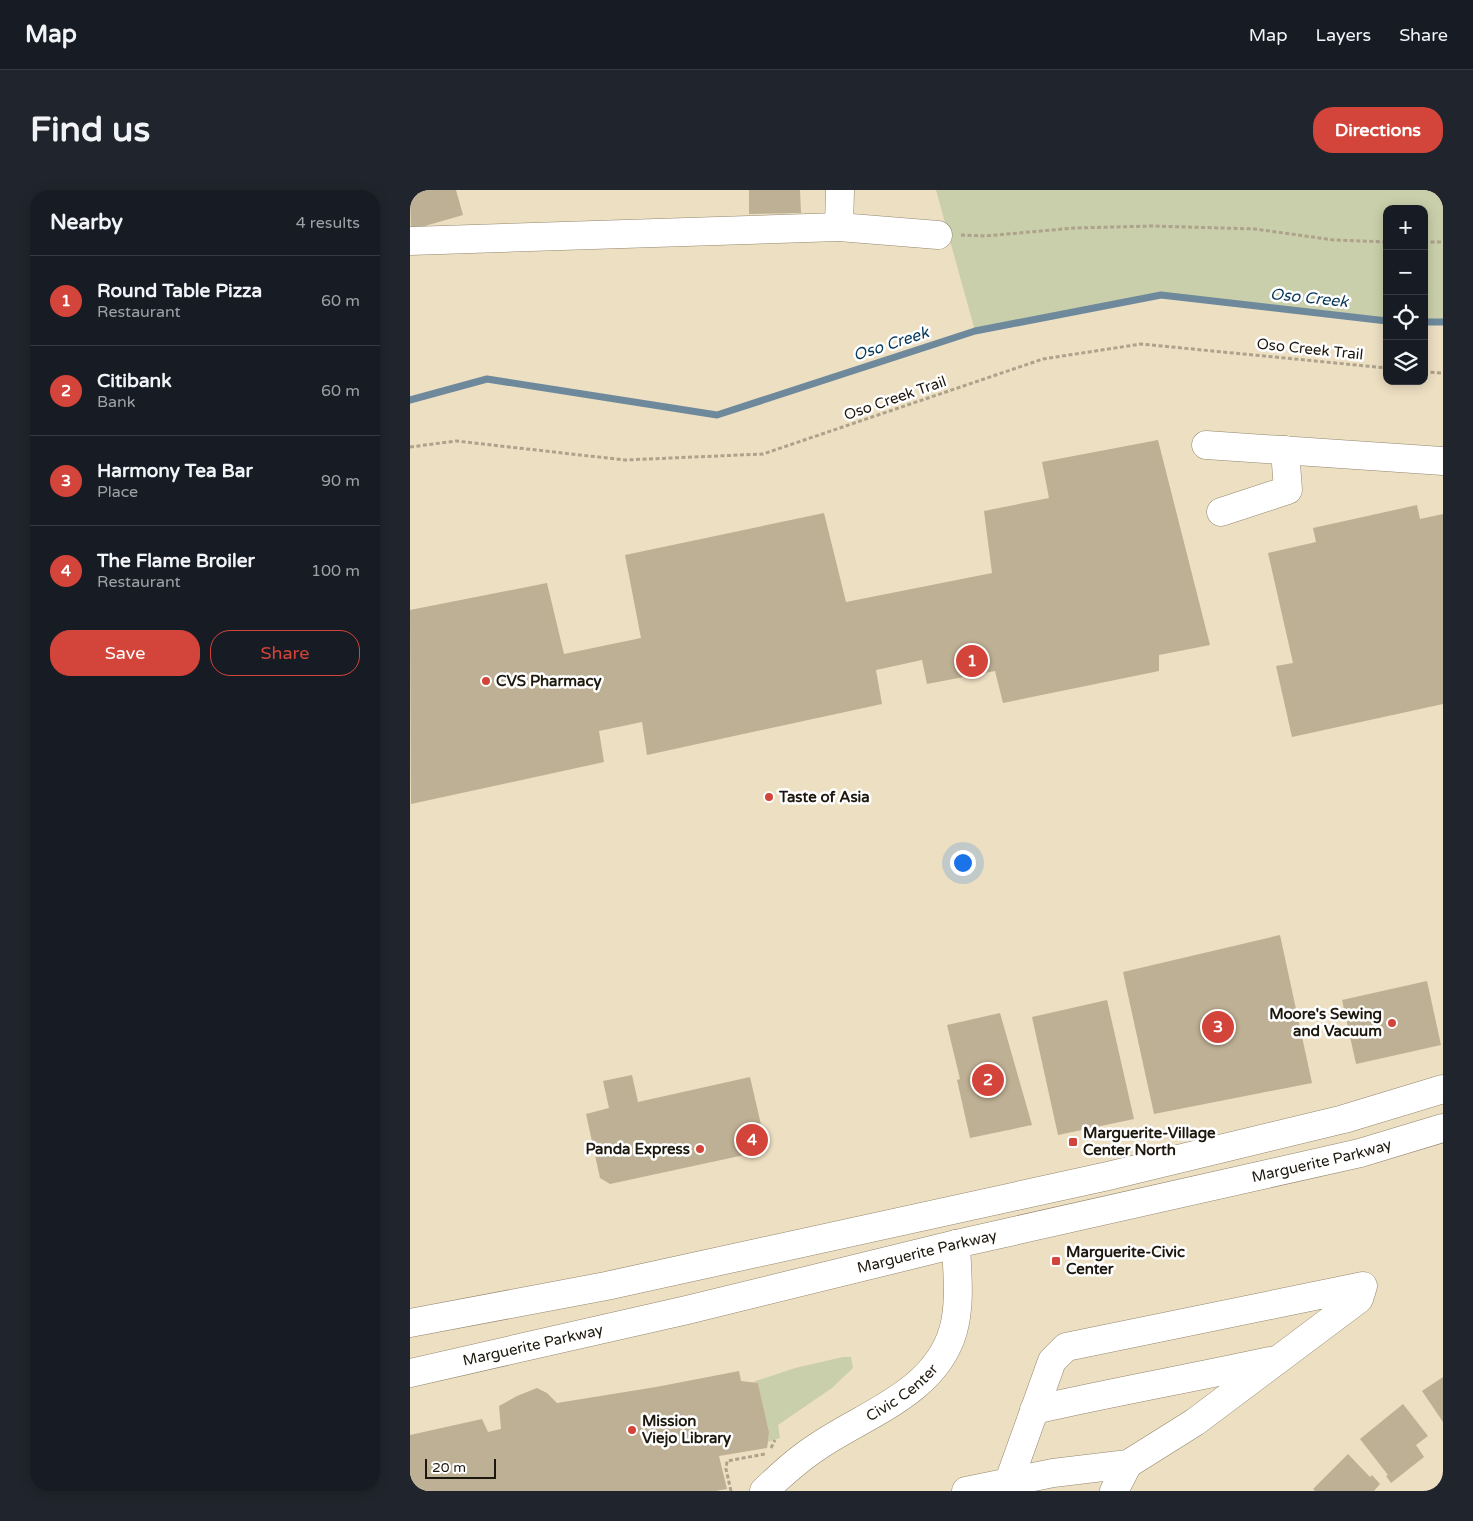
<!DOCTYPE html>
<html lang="en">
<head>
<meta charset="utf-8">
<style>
	:root { --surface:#171b24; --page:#20242c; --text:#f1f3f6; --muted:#9ea1a6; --line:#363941; --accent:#d3453a }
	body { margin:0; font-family:"Varela Round",sans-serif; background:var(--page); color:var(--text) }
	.controls { position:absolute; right:15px; top:15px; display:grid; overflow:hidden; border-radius:10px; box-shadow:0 2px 12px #0003 }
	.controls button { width:45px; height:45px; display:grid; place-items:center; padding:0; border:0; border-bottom:1px solid var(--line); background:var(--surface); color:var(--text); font:25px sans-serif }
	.scale { position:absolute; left:15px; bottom:12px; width:71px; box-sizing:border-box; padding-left:5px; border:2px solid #1d180d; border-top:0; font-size:14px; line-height:18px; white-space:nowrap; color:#1d180d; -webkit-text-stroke:4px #fff; paint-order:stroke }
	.you { position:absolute; left:552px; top:672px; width:18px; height:18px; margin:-12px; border:4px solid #fff; border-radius:50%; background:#1a73e8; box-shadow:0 0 0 8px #1a73e833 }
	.badge { display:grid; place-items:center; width:32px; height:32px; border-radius:50%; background:var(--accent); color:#fff; font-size:16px; font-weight:700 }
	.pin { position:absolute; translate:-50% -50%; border:2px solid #fff; box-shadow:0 1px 5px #0006 }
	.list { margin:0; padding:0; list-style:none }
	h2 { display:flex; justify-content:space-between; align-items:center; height:65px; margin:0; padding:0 20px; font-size:21px }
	h2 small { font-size:16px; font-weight:400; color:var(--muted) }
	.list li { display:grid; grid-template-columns:32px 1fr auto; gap:15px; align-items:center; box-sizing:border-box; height:90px; padding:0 20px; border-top:1px solid var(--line) }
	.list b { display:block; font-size:19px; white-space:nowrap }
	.list p { margin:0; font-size:16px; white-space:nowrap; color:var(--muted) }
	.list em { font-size:16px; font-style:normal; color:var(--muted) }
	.actions { display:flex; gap:10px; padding:15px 20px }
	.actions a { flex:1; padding:11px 0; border:1px solid var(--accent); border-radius:20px; text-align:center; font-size:18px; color:var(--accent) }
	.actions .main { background:var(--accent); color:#fff }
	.icon { flex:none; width:28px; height:28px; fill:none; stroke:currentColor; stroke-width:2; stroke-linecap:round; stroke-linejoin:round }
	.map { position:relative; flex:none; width:1033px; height:1301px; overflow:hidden; border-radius:20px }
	header { display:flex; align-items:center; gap:30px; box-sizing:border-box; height:70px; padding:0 25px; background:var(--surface); border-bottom:1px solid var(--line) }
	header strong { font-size:24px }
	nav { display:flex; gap:28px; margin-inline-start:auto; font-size:18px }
	.intro { display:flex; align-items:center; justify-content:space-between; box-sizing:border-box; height:120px; padding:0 30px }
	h1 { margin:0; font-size:35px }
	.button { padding:12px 22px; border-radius:20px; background:var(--accent); color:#fff; font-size:18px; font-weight:700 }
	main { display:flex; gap:30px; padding:0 30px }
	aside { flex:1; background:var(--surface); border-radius:20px; box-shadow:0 2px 12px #0003 }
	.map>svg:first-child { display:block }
	.green { fill:#cacfab }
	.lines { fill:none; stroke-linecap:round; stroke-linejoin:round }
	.stream { stroke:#6e899c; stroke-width:7 }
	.building { fill:#beb094 }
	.minor-casing { stroke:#93866c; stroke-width:29 }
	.major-casing { stroke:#93866c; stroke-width:29 }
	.path { stroke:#ada28b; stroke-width:3; stroke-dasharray:4 2.5; stroke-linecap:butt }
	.minor { stroke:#fff; stroke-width:28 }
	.major { stroke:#fff; stroke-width:28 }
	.poi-dot { fill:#d3453a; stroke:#fff; stroke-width:2 }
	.labels { text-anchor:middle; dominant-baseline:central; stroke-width:5; stroke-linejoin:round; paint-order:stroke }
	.street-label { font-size:15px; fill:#1d180d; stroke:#fff }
	.poi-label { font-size:15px; font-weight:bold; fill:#1d180d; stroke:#fff; text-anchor:start }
	.water-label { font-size:16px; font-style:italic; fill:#083959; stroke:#fff }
</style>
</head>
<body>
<header>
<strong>Map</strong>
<nav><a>Map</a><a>Layers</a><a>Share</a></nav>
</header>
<div class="intro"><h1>Find us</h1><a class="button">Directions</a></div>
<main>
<aside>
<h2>Nearby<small>4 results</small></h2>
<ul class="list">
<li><span class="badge">1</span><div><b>Round Table Pizza</b><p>Restaurant</p></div><em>60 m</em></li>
<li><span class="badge">2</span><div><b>Citibank</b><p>Bank</p></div><em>60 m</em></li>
<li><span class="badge">3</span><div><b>Harmony Tea Bar</b><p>Place</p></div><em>90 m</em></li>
<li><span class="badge">4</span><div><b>The Flame Broiler</b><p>Restaurant</p></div><em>100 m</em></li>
</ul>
<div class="actions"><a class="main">Save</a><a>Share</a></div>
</aside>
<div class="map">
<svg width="1033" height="1301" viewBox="0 0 1033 1301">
	<rect width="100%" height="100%" fill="#eddfc2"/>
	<g class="green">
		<polygon points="526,0 1033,0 1033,132 1014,132 1014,19 977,19 977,131 751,105 565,141"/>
		<polygon points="433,1167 441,1167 443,1178 422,1198 368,1235 370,1248 358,1252 359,1242 348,1193 343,1192 385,1178"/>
	</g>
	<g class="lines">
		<g class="stream">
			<polyline points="1014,132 1033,132"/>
			<polyline points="0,210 77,189 307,225 565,141 751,105 977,131"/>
		</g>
	</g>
	<g class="building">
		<polygon points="0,0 46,0 53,25 1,40"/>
		<polygon points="339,0 390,0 391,23 339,24"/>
		<polygon points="748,250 800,455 749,465 749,481 593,513 585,481 517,494 512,470 466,480 472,514 237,565 232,532 189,541 194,572 1,614 0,420 137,393 154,464 231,448 215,365 414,323 436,412 582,383 574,321 639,308 632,272"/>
		<polygon points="1007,315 1010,329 1033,324 1033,514 882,547 866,476 883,473 858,363 906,352 903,338"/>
		<polygon points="870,745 902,893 744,924 713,782"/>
		<polygon points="1017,791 1031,855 946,874 932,810"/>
		<polygon points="697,810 724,929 648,945 622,827"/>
		<polygon points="590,823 622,935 560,948 547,890 550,889 537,835"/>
		<polygon points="222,885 228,912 340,887 355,952 348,962 200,994 190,988 176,924 199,918 193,891"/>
		<polygon points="329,1181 331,1191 348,1193 359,1242 358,1252 357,1258 309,1266 317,1299 305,1301 0,1301 0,1245 72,1229 78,1242 91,1239 89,1216 107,1206 127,1198 137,1203 147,1213 246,1197"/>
		<polygon points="1033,1187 1033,1232 1012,1201"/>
		<polygon points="993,1214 1018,1246 1006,1255 1014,1267 981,1293 976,1286 978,1285 950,1249"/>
		<polygon points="938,1264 960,1287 962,1285 970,1294 964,1301 905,1301 903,1299"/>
	</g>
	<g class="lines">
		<g class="minor-casing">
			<g id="minor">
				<polyline points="429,37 430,0"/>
				<polyline points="0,51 429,37 528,45"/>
				<polyline points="796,255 1033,271"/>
				<polyline points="811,322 878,300 875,260"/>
				<path d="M624,1220C703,1202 782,1188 860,1171"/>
				<path id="s1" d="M354,1301C371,1285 387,1270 407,1257C455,1224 525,1203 543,1141C551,1113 547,1082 546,1054"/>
				<polyline points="556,1301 643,1283 718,1274 785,1232 949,1109 953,1096 656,1157 642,1171 599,1291"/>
				<polyline points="704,1301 718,1274"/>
			</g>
		</g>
		<g class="major-casing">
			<g id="major">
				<polyline points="0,1133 196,1096 698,986 934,929 1033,899"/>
				<path id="s2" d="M0,1183L277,1120L546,1054L950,963L1033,938"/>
			</g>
		</g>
		<g class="path">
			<polyline points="551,45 575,46 664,38 743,36 845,39 924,50 977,52"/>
			<polyline points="1014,52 1033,52"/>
			<polyline points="1014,182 1033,183"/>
			<polyline points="0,257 46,251 215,270 353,264 633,169 731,154 977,178"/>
			<polyline points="361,1258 365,1250"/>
			<polyline points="321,1301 316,1279 317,1271 355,1264"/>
		</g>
		<use href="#minor" class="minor"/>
		<use href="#major" class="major"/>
	</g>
	<g class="poi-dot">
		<circle cx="76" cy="491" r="5"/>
		<circle cx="359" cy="607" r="5"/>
		<circle cx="982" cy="833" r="5"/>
		<rect x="658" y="947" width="10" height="10" rx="2.5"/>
		<circle cx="290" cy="959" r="5"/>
		<rect x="641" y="1066" width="10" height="10" rx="2.5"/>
		<circle cx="222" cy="1240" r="5"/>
	</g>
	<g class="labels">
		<g class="street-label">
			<text transform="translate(900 159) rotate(6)">Oso Creek Trail</text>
			<text transform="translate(485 208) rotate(-19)">Oso Creek Trail</text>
			<text stroke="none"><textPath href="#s2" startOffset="936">Marguerite Parkway</textPath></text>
			<text stroke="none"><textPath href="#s2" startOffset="531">Marguerite Parkway</textPath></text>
			<text stroke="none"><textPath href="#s2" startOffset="126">Marguerite Parkway</textPath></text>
			<text stroke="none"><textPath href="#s1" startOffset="170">Civic Center</textPath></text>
		</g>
		<g class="poi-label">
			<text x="86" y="491">CVS Pharmacy</text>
			<text x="369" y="607">Taste of Asia</text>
			<text x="972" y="824" text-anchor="end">Moore's Sewing<tspan x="972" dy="17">and Vacuum</tspan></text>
			<text x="673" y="943">Marguerite-Village<tspan x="673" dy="17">Center North</tspan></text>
			<text x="280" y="959" text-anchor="end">Panda Express</text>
			<text x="656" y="1062">Marguerite-Civic<tspan x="656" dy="17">Center</tspan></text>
			<text x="232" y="1231">Mission<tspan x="232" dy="17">Viejo Library</tspan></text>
		</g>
		<g class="water-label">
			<text transform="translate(899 108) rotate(6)">Oso Creek</text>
			<text transform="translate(481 154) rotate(-18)">Oso Creek</text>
		</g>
	</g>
</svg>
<div class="controls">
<button>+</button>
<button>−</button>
<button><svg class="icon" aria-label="locate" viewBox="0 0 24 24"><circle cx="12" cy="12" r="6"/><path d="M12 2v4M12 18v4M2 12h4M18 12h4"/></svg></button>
<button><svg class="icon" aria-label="layers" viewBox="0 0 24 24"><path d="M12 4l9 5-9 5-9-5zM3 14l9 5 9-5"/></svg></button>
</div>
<div class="scale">20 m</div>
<div class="you"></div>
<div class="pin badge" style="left:562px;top:471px">1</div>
<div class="pin badge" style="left:578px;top:890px">2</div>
<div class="pin badge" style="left:808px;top:837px">3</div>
<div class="pin badge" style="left:342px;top:950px">4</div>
</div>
</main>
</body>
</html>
